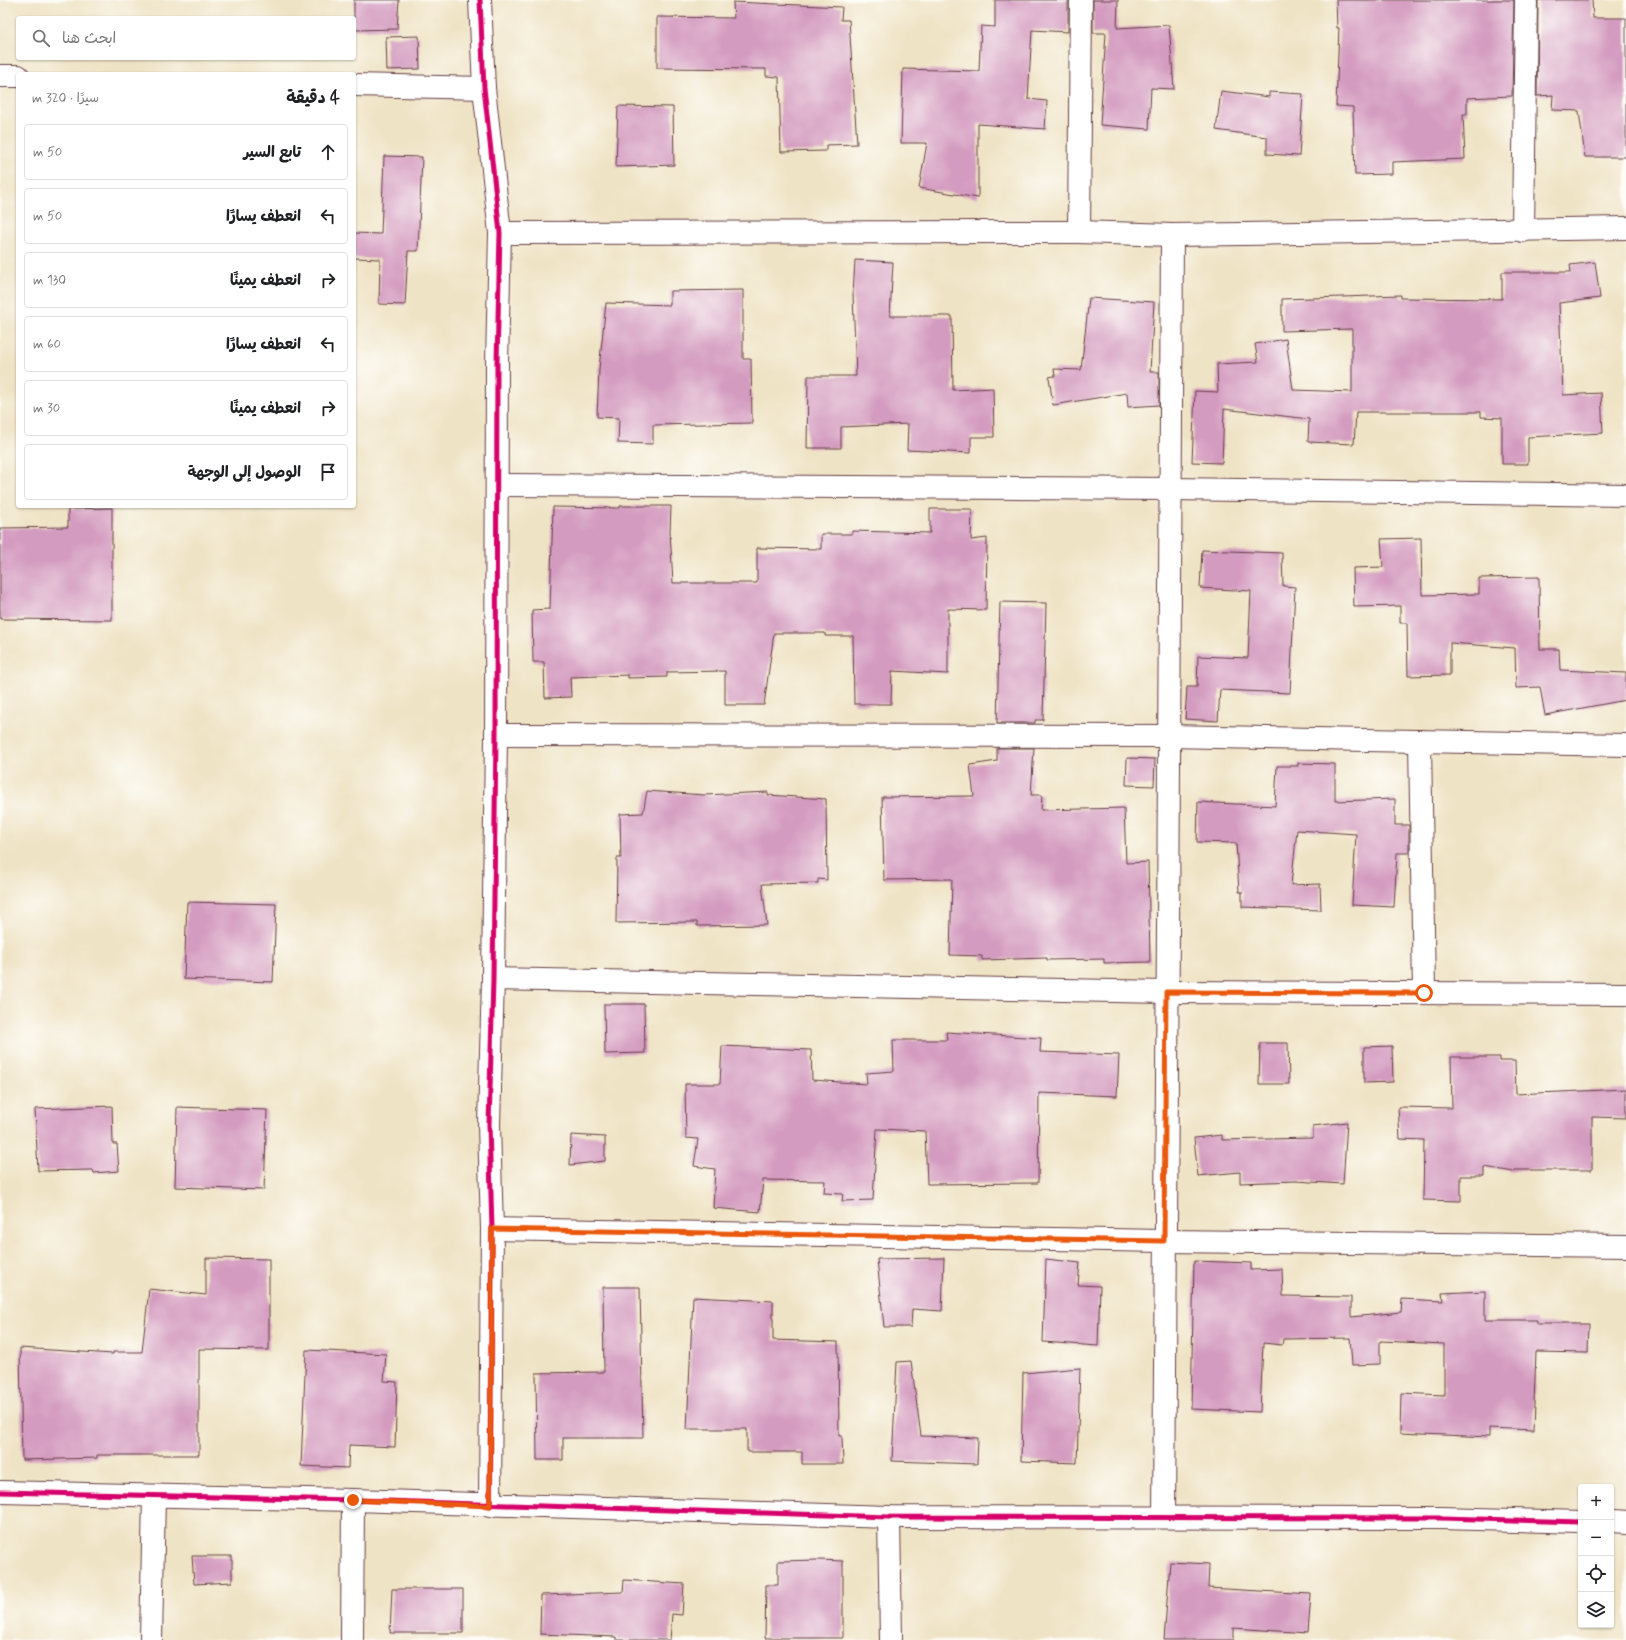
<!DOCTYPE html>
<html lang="ar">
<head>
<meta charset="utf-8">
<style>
	:root { --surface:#fff; --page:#f2f2f2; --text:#202124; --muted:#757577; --line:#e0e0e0 }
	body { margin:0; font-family:Mynerve,"Playpen Sans Arabic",sans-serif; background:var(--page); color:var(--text); direction:rtl }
	.controls { position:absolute; right:12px; bottom:12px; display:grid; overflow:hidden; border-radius:4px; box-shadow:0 1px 3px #0004 }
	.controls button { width:36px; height:36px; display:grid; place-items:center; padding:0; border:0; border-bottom:1px solid var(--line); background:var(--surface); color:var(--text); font:20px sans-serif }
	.stop { position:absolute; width:12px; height:12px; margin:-9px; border:3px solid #ea580c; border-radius:50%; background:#fff }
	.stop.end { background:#ea580c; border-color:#fff; box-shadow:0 1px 4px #0008 }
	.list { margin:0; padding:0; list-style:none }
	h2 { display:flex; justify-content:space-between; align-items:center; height:52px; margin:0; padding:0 16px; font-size:17px }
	h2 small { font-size:13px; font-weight:400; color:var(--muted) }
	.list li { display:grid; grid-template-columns:26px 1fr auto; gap:12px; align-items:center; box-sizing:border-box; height:56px; margin:0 8px 8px; padding:0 8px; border:1px solid var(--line); border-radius:4px }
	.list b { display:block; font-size:15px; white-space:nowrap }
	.list em { font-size:13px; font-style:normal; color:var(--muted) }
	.icon { flex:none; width:22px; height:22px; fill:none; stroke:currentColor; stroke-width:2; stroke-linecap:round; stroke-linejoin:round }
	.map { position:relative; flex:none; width:1626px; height:1640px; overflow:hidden; direction:ltr }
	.search { position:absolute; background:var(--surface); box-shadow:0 1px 3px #0004; left:16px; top:16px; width:340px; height:44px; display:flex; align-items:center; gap:10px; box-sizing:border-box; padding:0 14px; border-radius:4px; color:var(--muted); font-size:15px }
	.panel { position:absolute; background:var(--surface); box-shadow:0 1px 3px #0004; left:16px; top:72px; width:340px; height:436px; border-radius:4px; direction:rtl }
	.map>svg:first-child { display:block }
	.building { fill:#d49bc0 }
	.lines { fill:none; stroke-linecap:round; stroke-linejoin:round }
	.street-casing { stroke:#633c42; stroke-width:24 }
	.street { stroke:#fff; stroke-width:22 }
	.cycleway-casing { stroke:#fdfcf7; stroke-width:8 }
	.cycleway { stroke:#d6006c; stroke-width:5 }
	.route { stroke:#ea580c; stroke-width:5 }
</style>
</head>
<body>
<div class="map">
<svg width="1626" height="1640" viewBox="0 0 1626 1640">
	<rect width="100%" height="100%" fill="#fdfcf7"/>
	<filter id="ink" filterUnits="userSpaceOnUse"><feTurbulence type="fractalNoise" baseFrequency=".025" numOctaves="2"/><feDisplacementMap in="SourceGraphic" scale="8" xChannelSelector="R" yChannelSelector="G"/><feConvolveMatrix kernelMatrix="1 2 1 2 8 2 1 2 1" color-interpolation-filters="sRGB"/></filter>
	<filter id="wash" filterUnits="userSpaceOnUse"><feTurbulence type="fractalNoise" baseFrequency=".012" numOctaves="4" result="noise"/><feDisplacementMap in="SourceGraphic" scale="16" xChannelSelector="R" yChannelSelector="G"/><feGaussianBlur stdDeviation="0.9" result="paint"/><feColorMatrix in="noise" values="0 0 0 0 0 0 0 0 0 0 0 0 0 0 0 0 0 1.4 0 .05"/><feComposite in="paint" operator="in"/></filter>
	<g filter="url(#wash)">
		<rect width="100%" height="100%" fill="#efe3c5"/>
		<g id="blocks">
			<g class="building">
				<polygon points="354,0 399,0 397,29 354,30"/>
				<polygon points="995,0 1068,0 1068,32 1032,30 1028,99 1047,101 1045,129 978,124 978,198 919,188 927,143 901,143 903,69 979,71 981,26 995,27"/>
				<polygon points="1093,0 1118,0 1117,28 1169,25 1174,89 1151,88 1149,129 1100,125 1106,33 1093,33"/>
				<polygon points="1336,0 1514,0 1512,96 1467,98 1467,114 1463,114 1465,159 1392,162 1392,174 1355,175 1353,107 1336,106 1339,28 1337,28"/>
				<polygon points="1538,0 1592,0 1593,18 1626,18 1626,157 1585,157 1579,111 1552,110 1553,95 1537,96"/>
				<polygon points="733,2 842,7 841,20 849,20 857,144 826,145 826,151 781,152 779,77 766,76 766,69 657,68 657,17 734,18"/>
				<polygon points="419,36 420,69 387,70 386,37"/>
				<polygon points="1221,91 1269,97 1269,92 1303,94 1299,156 1267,154 1267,137 1216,130"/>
				<polygon points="618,106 673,107 674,165 616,167"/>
				<polygon points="384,156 422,157 418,251 408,251 405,305 379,304 380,259 354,258 354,233 381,234"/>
				<polygon points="855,260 893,262 890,316 952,316 953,390 993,388 994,437 971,437 971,453 907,450 908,424 841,427 841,448 807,448 808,376 856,376 853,294"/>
				<polygon points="1595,262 1600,298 1559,303 1563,395 1601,393 1603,433 1528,437 1528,464 1502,464 1502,418 1481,417 1481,412 1356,412 1354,444 1308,442 1309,419 1224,409 1222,463 1192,462 1195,391 1218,392 1217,364 1258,362 1255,344 1286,339 1293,390 1352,392 1352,329 1282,331 1282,299 1401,295 1401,298 1502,299 1502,272 1571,272 1570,265"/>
				<polygon points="743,290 743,359 751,359 752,423 653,425 653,444 618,443 619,418 597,417 599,369 606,303 670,305 670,291"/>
				<polygon points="1089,298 1154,302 1150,372 1159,372 1159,405 1128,407 1127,393 1053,405 1049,377 1055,376 1054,369 1081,370"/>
				<polygon points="620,506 671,506 670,532 673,583 757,583 757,548 821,549 821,534 852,534 852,531 930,533 930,509 972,509 971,540 987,538 986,610 948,609 948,674 892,671 891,704 854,704 853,636 825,636 825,633 774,633 764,705 725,705 725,671 667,672 667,677 628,678 628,675 570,677 571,697 545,698 544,662 533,662 532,610 550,609 553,507 620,508"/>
				<polygon points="112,508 112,620 0,619 0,528 68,527 68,509"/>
				<polygon points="1421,538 1422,595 1479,594 1479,578 1539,577 1540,649 1559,649 1560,670 1626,673 1626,700 1545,715 1540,687 1516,688 1515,648 1450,643 1450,675 1408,676 1407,623 1400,623 1400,606 1354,607 1353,568 1383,567 1381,539"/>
				<polygon points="1202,550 1282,553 1283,586 1295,587 1290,693 1220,690 1218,721 1185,719 1187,687 1197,687 1198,656 1248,658 1251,591 1200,588"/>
				<polygon points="1000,602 1046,603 1043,720 1035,720 1035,723 997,723"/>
				<polygon points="997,748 1034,748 1031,795 1042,795 1041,810 1124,808 1126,863 1148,862 1150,962 1104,963 1104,959 1047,960 1047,958 982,960 982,956 950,955 952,879 884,880 882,797 974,796 970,765 997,761"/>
				<polygon points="1127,758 1155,759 1154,786 1126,785"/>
				<polygon points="1298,763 1335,764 1335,801 1395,799 1395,825 1409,825 1409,853 1397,853 1394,907 1352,905 1356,834 1297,830 1291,885 1320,884 1321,910 1242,907 1242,892 1239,892 1236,843 1197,842 1198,802 1275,806 1277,766 1298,766"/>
				<polygon points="647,791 704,795 768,792 768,795 826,799 827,880 818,879 818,883 762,884 767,925 697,926 697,922 616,923 617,858 621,858 620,814 643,813"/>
				<polygon points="187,902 276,904 273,982 184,979"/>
				<polygon points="604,1004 644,1004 645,1053 605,1054"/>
				<polygon points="946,1032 1041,1038 1040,1052 1119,1055 1117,1096 1039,1093 1038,1183 927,1184 925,1131 877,1129 873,1200 842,1201 843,1194 824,1193 825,1181 763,1180 760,1212 713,1208 715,1169 694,1166 698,1139 686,1138 685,1084 720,1084 722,1046 811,1050 812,1080 867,1084 866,1073 894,1071 893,1040 947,1040"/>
				<polygon points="1260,1043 1288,1043 1289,1084 1259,1084"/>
				<polygon points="1392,1046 1393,1082 1364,1083 1364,1047"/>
				<polygon points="1451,1057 1500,1057 1500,1061 1515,1061 1516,1094 1626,1089 1626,1118 1592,1117 1592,1170 1515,1170 1514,1172 1484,1167 1484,1176 1461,1176 1461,1201 1423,1200 1424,1140 1400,1139 1398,1107 1452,1108"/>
				<polygon points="112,1106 113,1144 117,1144 119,1171 94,1173 93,1170 38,1171 35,1109"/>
				<polygon points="177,1107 267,1110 264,1190 175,1187"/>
				<polygon points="1347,1122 1343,1184 1295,1181 1240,1183 1240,1172 1198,1176 1194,1138 1222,1135 1222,1140 1313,1138 1313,1126"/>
				<polygon points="571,1135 605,1137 605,1161 570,1165"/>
				<polygon points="206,1258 269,1259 269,1350 199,1349 199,1455 97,1455 97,1458 22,1460 20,1348 113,1354 113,1352 142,1352 149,1289 206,1295"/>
				<polygon points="944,1258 942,1311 912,1309 911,1327 884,1327 877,1259"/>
				<polygon points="1046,1259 1080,1263 1078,1285 1100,1286 1098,1346 1043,1342"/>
				<polygon points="1194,1261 1251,1263 1251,1270 1282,1269 1283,1296 1351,1297 1351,1317 1401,1312 1402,1299 1443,1301 1442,1293 1485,1291 1485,1320 1537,1320 1537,1323 1589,1323 1588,1353 1536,1352 1533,1430 1489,1428 1489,1437 1400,1433 1401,1393 1444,1395 1444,1344 1380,1341 1380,1364 1352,1365 1350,1338 1283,1339 1282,1345 1263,1343 1260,1412 1191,1409"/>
				<polygon points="603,1287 640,1287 643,1438 563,1438 563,1460 537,1460 536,1373 604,1372"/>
				<polygon points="693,1297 773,1301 773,1340 838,1342 839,1436 842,1436 843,1464 802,1464 802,1452 747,1452 747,1429 687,1429"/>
				<polygon points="306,1350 386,1354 384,1381 397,1382 395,1447 349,1445 348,1468 301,1466"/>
				<polygon points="911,1361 921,1436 978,1438 977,1464 892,1461 897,1362"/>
				<polygon points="1080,1368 1077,1463 1021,1461 1023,1373"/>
				<polygon points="192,1556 232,1556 232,1582 194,1584"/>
				<polygon points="818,1560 843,1561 843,1638 765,1638 766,1585 778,1585 778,1561"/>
				<polygon points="1170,1562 1209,1564 1208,1588 1311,1594 1308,1633 1233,1628 1233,1640 1164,1640"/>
				<polygon points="624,1580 684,1584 682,1615 672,1614 670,1640 617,1640 617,1637 540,1634 541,1595 623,1592"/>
				<polygon points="392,1589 463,1589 463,1633 390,1633"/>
			</g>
		</g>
	</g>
	<g filter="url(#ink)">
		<use href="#blocks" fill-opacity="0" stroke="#633c42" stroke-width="1"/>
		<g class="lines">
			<g class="street-casing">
				<g id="street">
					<polyline points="480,0 484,88 500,233 497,363 496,735 493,979 489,1125 492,1229 490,1506"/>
					<polyline points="0,76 18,76"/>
					<polyline points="354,85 484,88"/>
					<polyline points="1523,231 1526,0"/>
					<polyline points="1079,232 1081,0"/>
					<polyline points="500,233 1079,232 1172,235 1626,228"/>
					<polyline points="498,485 1172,489 1626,495"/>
					<polyline points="496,735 1169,736 1626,745"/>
					<polyline points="1420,741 1424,993"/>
					<polyline points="493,979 1166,992 1626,994"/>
					<polyline points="492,1229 1164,1241 1626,1246"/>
					<polyline points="0,1492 353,1500 889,1517 1441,1518 1581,1522"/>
					<polyline points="889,1517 891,1640"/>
					<path d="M1164,1517C1164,1090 1173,662 1172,235"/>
					<polyline points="1611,1522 1626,1523"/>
					<polyline points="151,1640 154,1496"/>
					<polyline points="352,1640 353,1500"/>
				</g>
			</g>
			<use href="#street" class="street"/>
			<g class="cycleway-casing">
				<g id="cycleway">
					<polyline points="480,0 484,88 500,233 497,363 496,735 493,979 489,1125 492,1229 490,1506"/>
					<polyline points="0,1492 353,1500 889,1517 1441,1518 1581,1522"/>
				</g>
			</g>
			<use href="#cycleway" class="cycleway"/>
		</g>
	</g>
	<g class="lines" filter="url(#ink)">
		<polyline class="route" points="353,1500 490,1506 492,1229 1164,1241 1166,992 1424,993"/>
	</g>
</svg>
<div class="controls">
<button>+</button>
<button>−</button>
<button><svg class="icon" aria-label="locate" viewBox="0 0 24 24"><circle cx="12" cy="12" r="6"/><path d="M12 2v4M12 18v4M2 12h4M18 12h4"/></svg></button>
<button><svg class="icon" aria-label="layers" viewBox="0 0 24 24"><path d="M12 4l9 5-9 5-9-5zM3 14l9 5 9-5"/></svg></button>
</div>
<div class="stop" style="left:1424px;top:993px"></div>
<div class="stop end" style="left:353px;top:1500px"></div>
<div class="search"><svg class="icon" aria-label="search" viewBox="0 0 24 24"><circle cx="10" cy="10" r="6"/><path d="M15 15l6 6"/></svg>ابحث هنا</div>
<section class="panel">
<h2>4 دقيقة<small>سيرًا · 320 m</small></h2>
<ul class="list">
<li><svg class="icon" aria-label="ahead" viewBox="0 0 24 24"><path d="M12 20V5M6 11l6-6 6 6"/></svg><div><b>تابع السير</b></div><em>50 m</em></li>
<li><svg class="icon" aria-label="left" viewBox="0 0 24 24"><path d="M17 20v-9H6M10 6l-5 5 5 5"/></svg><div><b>انعطف يسارًا</b></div><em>50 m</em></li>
<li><svg class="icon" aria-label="right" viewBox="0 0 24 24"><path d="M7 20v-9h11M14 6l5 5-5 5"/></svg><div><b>انعطف يمينًا</b></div><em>130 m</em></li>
<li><svg class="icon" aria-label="left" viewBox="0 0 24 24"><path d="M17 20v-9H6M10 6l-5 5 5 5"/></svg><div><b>انعطف يسارًا</b></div><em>60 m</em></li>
<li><svg class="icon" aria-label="right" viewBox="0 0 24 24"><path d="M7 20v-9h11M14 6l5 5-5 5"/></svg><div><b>انعطف يمينًا</b></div><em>30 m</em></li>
<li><svg class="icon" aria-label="arrive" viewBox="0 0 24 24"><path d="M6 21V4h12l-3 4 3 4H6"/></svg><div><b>الوصول إلى الوجهة</b></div></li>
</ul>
</section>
</div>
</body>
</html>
